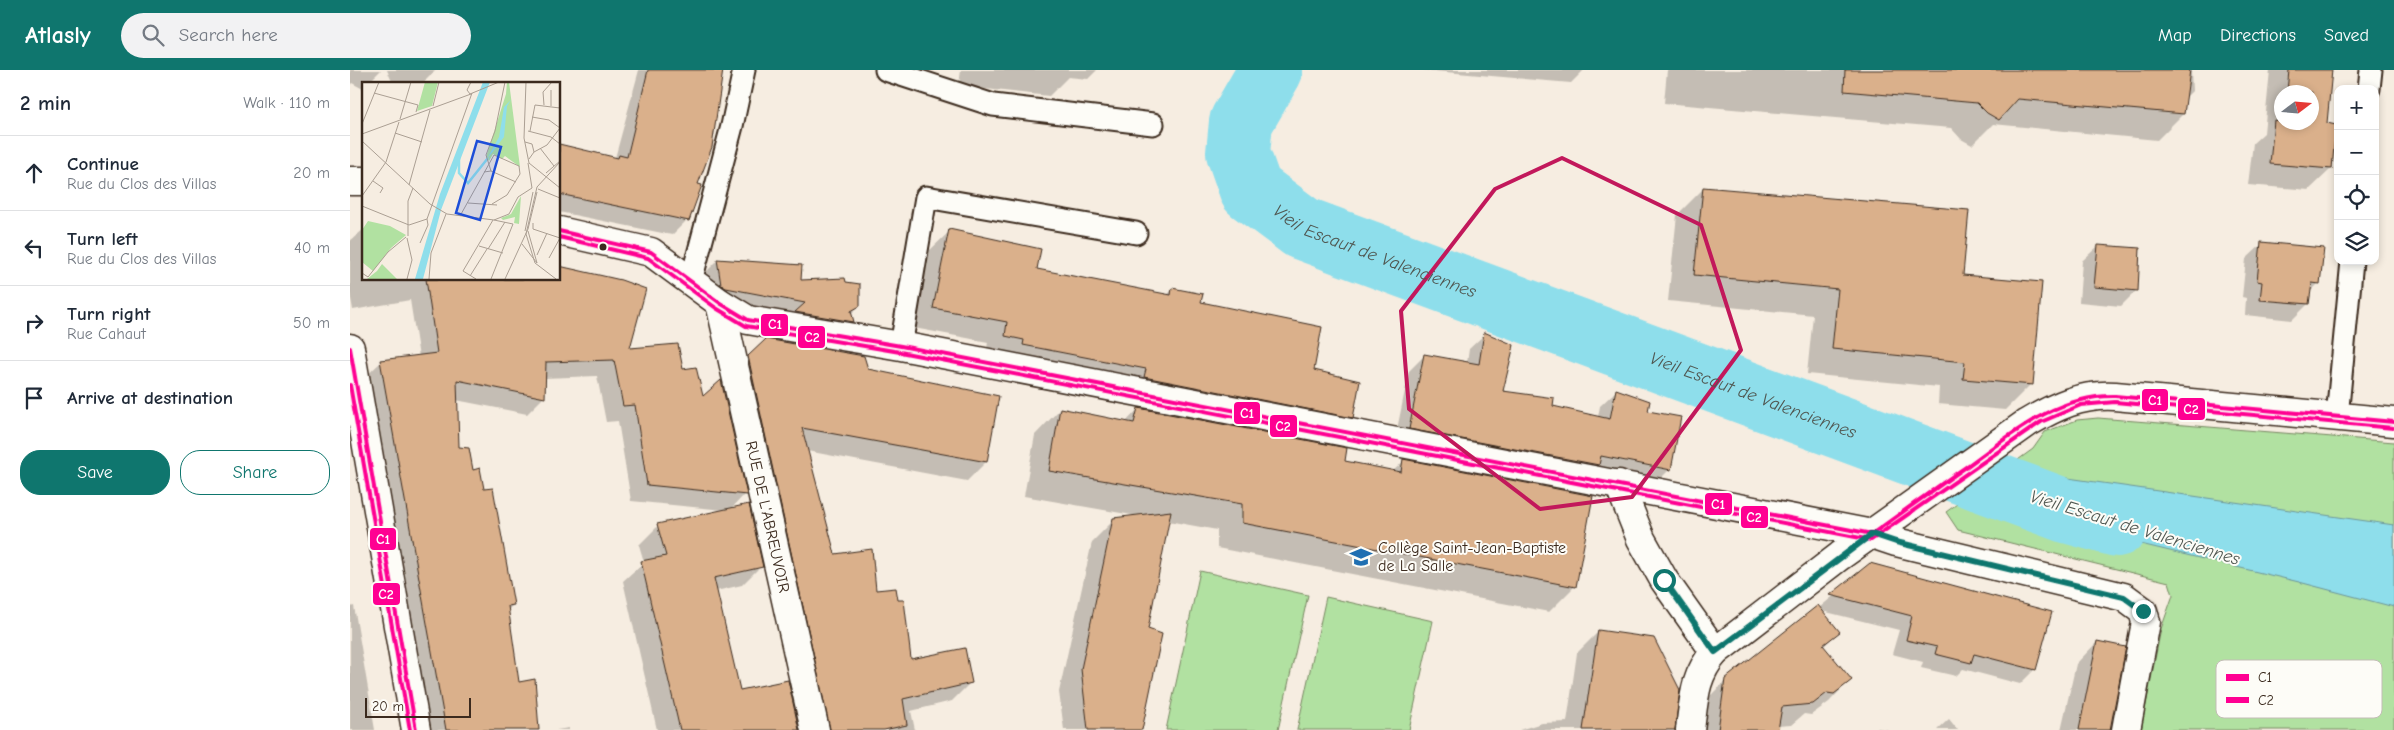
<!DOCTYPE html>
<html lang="en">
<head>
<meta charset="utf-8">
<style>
	:root { --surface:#fff; --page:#f2f2f3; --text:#1f2937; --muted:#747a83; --line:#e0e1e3; --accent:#0f766e }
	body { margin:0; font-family:"Comic Neue",sans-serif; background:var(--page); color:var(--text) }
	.controls { position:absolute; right:15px; top:15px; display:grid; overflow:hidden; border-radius:10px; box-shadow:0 2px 8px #0003 }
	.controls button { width:45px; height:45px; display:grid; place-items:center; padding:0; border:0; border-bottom:1px solid var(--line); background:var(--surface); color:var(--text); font:25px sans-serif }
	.compass { position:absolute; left:1924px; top:15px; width:45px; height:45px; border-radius:50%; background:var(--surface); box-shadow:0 2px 8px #0003; rotate:74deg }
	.scale { position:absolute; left:15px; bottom:12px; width:106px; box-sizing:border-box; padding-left:5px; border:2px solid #3b2a1e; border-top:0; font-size:14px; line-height:18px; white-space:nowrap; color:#3b2a1e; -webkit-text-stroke:4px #fdfcf7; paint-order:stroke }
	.stop { position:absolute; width:15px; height:15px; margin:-11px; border:4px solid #0f766e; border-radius:50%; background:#fff }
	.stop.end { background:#0f766e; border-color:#fff; box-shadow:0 1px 5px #0008 }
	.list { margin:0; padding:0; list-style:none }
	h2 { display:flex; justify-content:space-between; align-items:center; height:65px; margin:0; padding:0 20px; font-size:21px }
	h2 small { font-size:16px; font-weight:400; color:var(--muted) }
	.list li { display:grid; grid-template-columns:32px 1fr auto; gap:15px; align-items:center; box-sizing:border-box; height:75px; padding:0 20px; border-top:1px solid var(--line) }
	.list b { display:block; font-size:19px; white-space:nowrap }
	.list p { margin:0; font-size:16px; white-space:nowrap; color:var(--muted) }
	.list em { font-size:16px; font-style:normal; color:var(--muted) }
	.actions { display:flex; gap:10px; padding:15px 20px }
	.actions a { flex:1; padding:11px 0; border:1px solid var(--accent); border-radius:20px; text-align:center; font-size:18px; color:var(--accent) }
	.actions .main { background:var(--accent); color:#fff }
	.icon { flex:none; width:28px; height:28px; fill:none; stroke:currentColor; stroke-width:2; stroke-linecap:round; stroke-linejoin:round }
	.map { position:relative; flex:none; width:2044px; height:660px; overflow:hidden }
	header { display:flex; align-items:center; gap:30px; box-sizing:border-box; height:70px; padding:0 25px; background:var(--accent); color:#fff }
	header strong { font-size:24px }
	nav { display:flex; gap:28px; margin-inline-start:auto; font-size:18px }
	.search { width:350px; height:45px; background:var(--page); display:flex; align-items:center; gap:12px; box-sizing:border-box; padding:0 18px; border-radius:28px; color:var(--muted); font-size:19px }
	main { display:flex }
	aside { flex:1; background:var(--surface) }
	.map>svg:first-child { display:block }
	.green { fill:#b1e1a1; stroke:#768660 }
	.water { fill:#8edeeb; stroke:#6d9699 }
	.shadow { fill:#0003; fill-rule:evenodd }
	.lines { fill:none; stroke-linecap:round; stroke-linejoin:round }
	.river { stroke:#8edeeb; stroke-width:64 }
	.building { fill:#dab08b; stroke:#3b2a1e }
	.service-casing { stroke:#3b2a1e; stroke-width:25 }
	.minor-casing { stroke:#3b2a1e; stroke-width:31 }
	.service { stroke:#fdfcf7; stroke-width:21 }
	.minor { stroke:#fdfcf7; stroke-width:28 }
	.bus-1-casing { stroke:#fdfcf7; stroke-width:8 }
	.bus-2-casing { stroke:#fdfcf7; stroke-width:8 }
	.bus-1 { stroke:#ff0092; stroke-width:4 }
	.bus-2 { stroke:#ff0092; stroke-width:4 }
	.route { stroke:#0f766e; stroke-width:6 }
	.marked { fill:none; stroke:#c2185b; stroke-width:4; stroke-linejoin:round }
	.bus-dot { fill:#3b2a1e; stroke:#fdfcf7; stroke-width:2 }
	.labels { text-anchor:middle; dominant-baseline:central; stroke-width:4; stroke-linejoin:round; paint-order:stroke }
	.street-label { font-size:16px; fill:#3b2a1e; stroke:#fdfcf7 }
	.poi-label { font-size:16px; fill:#3b2a1e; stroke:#fdfcf7; text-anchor:start }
	.water-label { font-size:18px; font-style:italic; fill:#505751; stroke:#fdfcf7 }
	.inset-river { fill:none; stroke:#8edeeb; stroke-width:2.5 }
	.inset-road { fill:none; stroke:#ab9f93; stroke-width:1 }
	.view { fill:#1d4ed8; fill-opacity:0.15; stroke:#1d4ed8; stroke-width:2.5 }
	.inset-edge { fill:none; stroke:#3b2a1e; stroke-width:2.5 }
	.key { fill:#fdfcf7; stroke:#c3bdb6; stroke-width:1 }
	.key-label { font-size:14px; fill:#3b2a1e }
	.line-badge { stroke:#fdfcf7; stroke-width:2 }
	.badge-label { font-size:14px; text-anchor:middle; font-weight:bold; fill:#fff }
</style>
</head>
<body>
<header>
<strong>Atlasly</strong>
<div class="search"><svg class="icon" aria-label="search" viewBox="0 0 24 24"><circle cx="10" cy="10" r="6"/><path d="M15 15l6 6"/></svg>Search here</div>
<nav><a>Map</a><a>Directions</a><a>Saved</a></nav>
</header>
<main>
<aside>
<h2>2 min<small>Walk · 110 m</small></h2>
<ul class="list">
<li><svg class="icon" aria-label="ahead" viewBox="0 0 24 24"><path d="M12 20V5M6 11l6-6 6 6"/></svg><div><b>Continue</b><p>Rue du Clos des Villas</p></div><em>20 m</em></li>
<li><svg class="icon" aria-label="left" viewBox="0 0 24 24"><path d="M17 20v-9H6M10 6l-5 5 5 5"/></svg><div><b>Turn left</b><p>Rue du Clos des Villas</p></div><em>40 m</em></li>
<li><svg class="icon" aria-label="right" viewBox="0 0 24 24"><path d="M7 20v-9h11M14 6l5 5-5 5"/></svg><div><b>Turn right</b><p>Rue Cahaut</p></div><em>50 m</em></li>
<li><svg class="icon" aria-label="arrive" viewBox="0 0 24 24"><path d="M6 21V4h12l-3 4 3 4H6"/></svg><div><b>Arrive at destination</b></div></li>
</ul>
<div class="actions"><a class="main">Save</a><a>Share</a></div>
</aside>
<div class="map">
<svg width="2044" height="660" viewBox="0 0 2044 660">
	<rect width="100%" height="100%" fill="#f6ede1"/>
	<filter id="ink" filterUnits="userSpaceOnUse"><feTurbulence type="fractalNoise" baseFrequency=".02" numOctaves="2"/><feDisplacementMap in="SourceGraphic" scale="10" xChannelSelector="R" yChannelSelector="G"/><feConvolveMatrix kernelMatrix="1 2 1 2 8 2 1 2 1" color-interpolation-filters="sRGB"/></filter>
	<g filter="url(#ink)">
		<g class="green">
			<polygon points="1748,348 2044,372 2044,660 1791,660 1811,559 1823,525 1819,512 1608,460 1596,442 1683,379 1695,362 1727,350"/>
			<polygon points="850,501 958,525 928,660 816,660"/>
			<polygon points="976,527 1083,551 1059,660 947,660"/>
		</g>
		<polygon class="water" points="1656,399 1678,411 1704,406 2044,455 2044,537 1949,512 1724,458 1674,421 1645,406"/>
		<g class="shadow">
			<polygon points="0,0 31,0 17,14 14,14 13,19 2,13 0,15"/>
			<polygon points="37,0 86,0 72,14 43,14"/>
			<polygon points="289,0 372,0 337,150 322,165 209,142 209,76 265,88"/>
			<polygon points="611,0 747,0 738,9 718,7 699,26 609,16"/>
			<polygon points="1072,0 1234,0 1221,13"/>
			<polygon points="1317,0 1841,0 1842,21 1835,28 1833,44 1807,70 1643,54 1622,75 1611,69 1601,58 1314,33"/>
			<path d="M1920,0H1981L1975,55L1981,99L1959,120L1898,115L1903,73L1914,63ZM1932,22H1962V52H1932Z"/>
			<polygon points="1353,119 1681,314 1655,340 1588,334 1589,317 1457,304 1463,245 1318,231 1327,145"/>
			<polygon points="14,159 14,209 209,209 209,197 271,211 278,279 332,300 353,329 395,424 380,440 411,496 392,515 366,521 389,622 448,660 307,660 273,511 294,492 289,475 308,456 374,440 281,431 268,351 256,352 247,306 194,308 194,327 177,344 106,330 108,378 122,401 163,535 157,541 168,613 188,660 77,660 14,308 31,292 69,287 60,230 3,240 0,223 0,171"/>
			<polygon points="600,161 686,200 817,225 823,219 963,301 1002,347 982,367 636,285 638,272 564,258 580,180"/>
			<polygon points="1912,174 1969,213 1959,223 1958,234 1942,250 1895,245 1896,228 1892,227 1896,189"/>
			<polygon points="1748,176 1787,220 1771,236 1729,232 1732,191"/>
			<polygon points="368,190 509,236 501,244 503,252 489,265 358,228 354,204"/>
			<polygon points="1135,264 1152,322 1201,337 1248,347 1250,336 1266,321 1296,342 1320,399 1304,415 1044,374 1059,301 1075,285 1117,293 1119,279"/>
			<polygon points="399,287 517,300 636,392 617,411 457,381 484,485 525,522 560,590 621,612 602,631 561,641 565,660 458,660 379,306"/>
			<polygon points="710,339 775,353 788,339 993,392 1043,401 1054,391 1225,516 1199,542 867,478 867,460 818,451 797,560 791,660 714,660 709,622 742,472 764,450 788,446 674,426 685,365"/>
			<polygon points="1520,495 1685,599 1670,614 1613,599 1606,606 1571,598 1573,592 1542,584 1549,560 1472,541 1488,562 1473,577 1500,610 1479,632 1461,645 1454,644 1441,655 1428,656 1427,660 1350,660 1354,632 1376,610 1469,538"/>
			<polygon points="4,536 25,660 0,660 0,537"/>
			<polygon points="1249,561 1324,660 1169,660 1192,653 1217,652 1227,583"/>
			<polygon points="1747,572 1759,660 1711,660 1726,594"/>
			<polygon points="1599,649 1608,660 1587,660"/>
			<polygon points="219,658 219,660 206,660"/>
			<polygon points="1528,658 1539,660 1526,660"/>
		</g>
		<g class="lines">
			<path class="river" id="s1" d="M921,0L891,52L888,83L901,120L952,158L1716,441L1767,455"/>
		</g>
		<g class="building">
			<polygon points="298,0 373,0 362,77 348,114 352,115 339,151 209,124 209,74 268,88 269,85 277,87"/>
			<polygon points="1495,0 1840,0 1834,44 1668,29 1649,50 1637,43 1627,33 1494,21"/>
			<polygon points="1939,0 1982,0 1977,53 1986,55 1982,99 1920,94 1924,50 1932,52 1962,52 1962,22 1937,22"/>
			<polygon points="1353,117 1619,140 1613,205 1692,212 1683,315 1613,309 1615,292 1482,279 1488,219 1344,205"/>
			<polygon points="599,159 691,179 687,199 821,225 822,218 853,224 851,232 972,257 964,300 1010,311 1003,348 794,307 796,299 673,275 674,270 655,266 657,252 583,238"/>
			<polygon points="1911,172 1974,178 1970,214 1962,213 1959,234 1910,230 1912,212 1907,211"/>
			<polygon points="1748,175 1790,178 1788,221 1744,217"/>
			<polygon points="367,189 452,195 451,210 495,208 496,212 510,214 510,236 501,241 504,252 445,242 455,233 376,218 371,215"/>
			<polygon points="209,196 271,210 296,219 280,278 328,274 333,299 346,297 353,326 371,310 397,425 297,415 285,335 273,336 264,290 196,292 195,328 107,310 109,377 119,378 123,400 130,398 134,419 143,418 164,535 158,536 169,612 185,609 189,660 96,660 30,290 87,283 76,209 209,209"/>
			<polygon points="1134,262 1164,275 1153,321 1204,328 1203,336 1260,349 1266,319 1300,331 1298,341 1331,347 1321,400 1251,386 1249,395 1059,359 1074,284 1129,294"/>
			<polygon points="416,269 514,286 518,299 649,326 637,392 452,358 485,484 522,479 526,520 546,518 548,530 554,530 561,589 615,578 622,613 553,629 557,655 534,660 480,660 398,286"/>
			<polygon points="710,338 784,353 788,338 997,378 995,391 1051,402 1053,389 1243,426 1226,517 892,453 892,434 699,401"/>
			<polygon points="399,434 413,497 364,508 390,620 438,610 449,660 330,660 291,491 316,486 307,454"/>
			<polygon points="821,441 798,559 812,564 792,660 738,660 731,599 763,448"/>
			<polygon points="1520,493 1702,542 1686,600 1624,584 1621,593 1585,584 1587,577 1556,570 1562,546 1480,525"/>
			<polygon points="1468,535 1490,562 1473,575 1502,610 1484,624 1477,623 1463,634 1432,637 1428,660 1368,660 1375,609"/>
			<polygon points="1248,560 1304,568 1330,620 1325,660 1233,660"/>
			<polygon points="1747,571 1776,577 1760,660 1729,660"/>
		</g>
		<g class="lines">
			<g class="service-casing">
				<g id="service">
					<polyline points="536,0 643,35 803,54"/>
					<polyline points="2019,19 2021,0"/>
					<polyline points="341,211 382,56 394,0"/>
					<polyline points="551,276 576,127 786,163"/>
					<polyline points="1987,347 2002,191"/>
				</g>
			</g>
			<g class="minor-casing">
				<g id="minor">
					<polyline points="0,111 14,111"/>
					<polyline points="209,161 301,182 370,233 398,250 551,276 1522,464 1546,472 1774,527 1793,541 1796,552 1776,660"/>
					<path id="s2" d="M370,233L465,660"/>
					<polyline points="0,278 66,660"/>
					<path d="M1269,414L1291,469L1314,510L1365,582L1490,486L1677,353C1706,336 1731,324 1765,326L2044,352"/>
					<path d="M1340,660C1344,629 1344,606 1365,582"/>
				</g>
			</g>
			<use href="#service" class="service"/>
			<use href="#minor" class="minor"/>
			<g class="bus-1-casing">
				<g id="bus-1">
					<path d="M209,161L301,182L370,233L398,250L551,276L1522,464C1553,442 1584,419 1616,397C1662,364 1706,325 1765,326L2044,352"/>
					<polyline points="0,278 66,660"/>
				</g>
			</g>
			<g class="bus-2-casing">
				<g id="bus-2">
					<polyline points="209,167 298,188 366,238 396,256 550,282 1521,470 1691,352 1731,335 1765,332 2043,358"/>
					<polyline points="0,315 60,660"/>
				</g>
			</g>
			<use href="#bus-1" class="bus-1"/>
			<use href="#bus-2" class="bus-2"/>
		</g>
	</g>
	<g class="lines" filter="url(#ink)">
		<polyline class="route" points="1314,510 1365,582 1522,464 1546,472 1774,527 1793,541"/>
	</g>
	<path class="marked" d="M1212,88L1351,155L1391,280L1282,427L1190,439L1059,339L1051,241L1145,119Z"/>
	<defs>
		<g id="school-bare" transform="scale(1.725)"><path d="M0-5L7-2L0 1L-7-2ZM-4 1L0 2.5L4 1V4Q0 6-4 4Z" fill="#1f6fb2" stroke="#fdfcf7" stroke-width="2.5" paint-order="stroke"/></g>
	</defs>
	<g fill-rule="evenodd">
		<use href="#school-bare" x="1011" y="487"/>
	</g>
	<circle class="bus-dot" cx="253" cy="177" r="4.5"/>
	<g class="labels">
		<g class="street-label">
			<text stroke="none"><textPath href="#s2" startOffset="219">RUE DE L'ABREUVOIR</textPath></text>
		</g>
		<g class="poi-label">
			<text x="1028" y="478">Collège Saint-Jean-Baptiste<tspan x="1028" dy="18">de La Salle</tspan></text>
		</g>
		<g class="water-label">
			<text stroke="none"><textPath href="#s1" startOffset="270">Vieil Escaut de Valenciennes</textPath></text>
			<text stroke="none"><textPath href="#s1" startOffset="675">Vieil Escaut de Valenciennes</textPath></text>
			<text transform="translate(1785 458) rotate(17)">Vieil Escaut de Valenciennes</text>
		</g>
	</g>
	<g transform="translate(12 12)">
		<rect width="198" height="198" fill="#f6ede1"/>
		<path d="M63,0H76L70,24L55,29ZM145,0H147L158,85L143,74L140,77L131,72L127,79L124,75L144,12ZM159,114L157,142L152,141L153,135L141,138L139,136L149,132ZM6,139L28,144L44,153L29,166L11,189L0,180V148ZM20,182L35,197H5L15,189Z" fill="#b1e1a1"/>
		<path d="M121,0H128L79,128L61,197H53L78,112ZM149,18L145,24L142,55L125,77L137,55L142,25Z" fill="#8edeeb"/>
		<path class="inset-river" d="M97,76V91L106,101L126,76"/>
		<path class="inset-road" d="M109,0L105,8L108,12L137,0M164,0L162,56L167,81M189,8V24M12,11L56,23L54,30M182,23L181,10L190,0M71,24L77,0M170,35L187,38L198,46M38,37L49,0M0,42L17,0M166,49L189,55L198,62M168,49L173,23L198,26M33,51L60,60M0,52L109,12M0,59L68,122L85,132L132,138L147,132L156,115L170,106M163,60L170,62L172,70M178,66L192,84M167,77L172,70L185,63L198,46M166,81L170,106M167,81L198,106M129,89L154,100M122,90L129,89L124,73L133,49L143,0M184,91L198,79M11,99L21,106L18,111M47,103L68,28M176,107L198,116M0,114L24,80L37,40M106,121L135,123M0,124L47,143M98,134L132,73L157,84L158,92L145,113L130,122M171,141V147L198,156M47,143L65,137L110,11M163,149L171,110M46,154V119L51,106M58,161L66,143L65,137M160,162L175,181L166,149M117,164L141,171M126,167L143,140M175,173L185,151M187,176L198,156M0,191L6,195L26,170L44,155M108,194L125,167M45,197L50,178L45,156M67,197L69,171L84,132M114,197L101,189L131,138M129,197L151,142L132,138M143,197L166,147L175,110M194,197L173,181L164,152L175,105L198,80"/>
		<path class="view" d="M115,59L139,65L118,138L94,131Z"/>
		<rect width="198" height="198" class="inset-edge"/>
	</g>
	<rect x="1866" y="590" width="166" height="58" rx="8" class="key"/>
	<rect x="1876" y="604" width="23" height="7" fill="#ff0092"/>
	<rect x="1876" y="627" width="23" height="6" fill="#ff0092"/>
	<g class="key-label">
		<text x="1908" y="612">C1</text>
		<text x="1908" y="635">C2</text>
	</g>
	<g class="line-badge">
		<rect x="410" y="243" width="29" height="24" rx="5" fill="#ff0092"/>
		<rect x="447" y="255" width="29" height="24" rx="5" fill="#ff0092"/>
		<rect x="1791" y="318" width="28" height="24" rx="5" fill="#ff0092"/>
		<rect x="1827" y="327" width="29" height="24" rx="5" fill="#ff0092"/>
		<rect x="883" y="331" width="28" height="24" rx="5" fill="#ff0092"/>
		<rect x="919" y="344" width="29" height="24" rx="5" fill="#ff0092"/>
		<rect x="1354" y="422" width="29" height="24" rx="5" fill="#ff0092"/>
		<rect x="1390" y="435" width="29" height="24" rx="5" fill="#ff0092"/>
		<rect x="19" y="457" width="28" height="24" rx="5" fill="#ff0092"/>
		<rect x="22" y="512" width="29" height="24" rx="5" fill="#ff0092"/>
	</g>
	<g class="badge-label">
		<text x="425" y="259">C1</text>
		<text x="462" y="272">C2</text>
		<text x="1805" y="335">C1</text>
		<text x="1841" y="344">C2</text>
		<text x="897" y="348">C1</text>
		<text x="933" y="361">C2</text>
		<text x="1368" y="439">C1</text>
		<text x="1404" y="452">C2</text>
		<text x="33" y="474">C1</text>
		<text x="36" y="529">C2</text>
	</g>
</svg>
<div class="controls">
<button>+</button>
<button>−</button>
<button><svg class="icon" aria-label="locate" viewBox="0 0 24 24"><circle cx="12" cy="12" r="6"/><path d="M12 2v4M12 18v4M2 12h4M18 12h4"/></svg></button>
<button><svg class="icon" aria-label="layers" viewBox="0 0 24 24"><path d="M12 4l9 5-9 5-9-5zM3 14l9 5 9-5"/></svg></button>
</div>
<svg class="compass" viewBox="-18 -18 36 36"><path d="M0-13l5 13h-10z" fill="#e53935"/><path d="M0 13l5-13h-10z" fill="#747a83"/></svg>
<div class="scale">20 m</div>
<div class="stop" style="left:1314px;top:510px"></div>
<div class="stop end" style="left:1793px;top:541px"></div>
</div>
</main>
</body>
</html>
